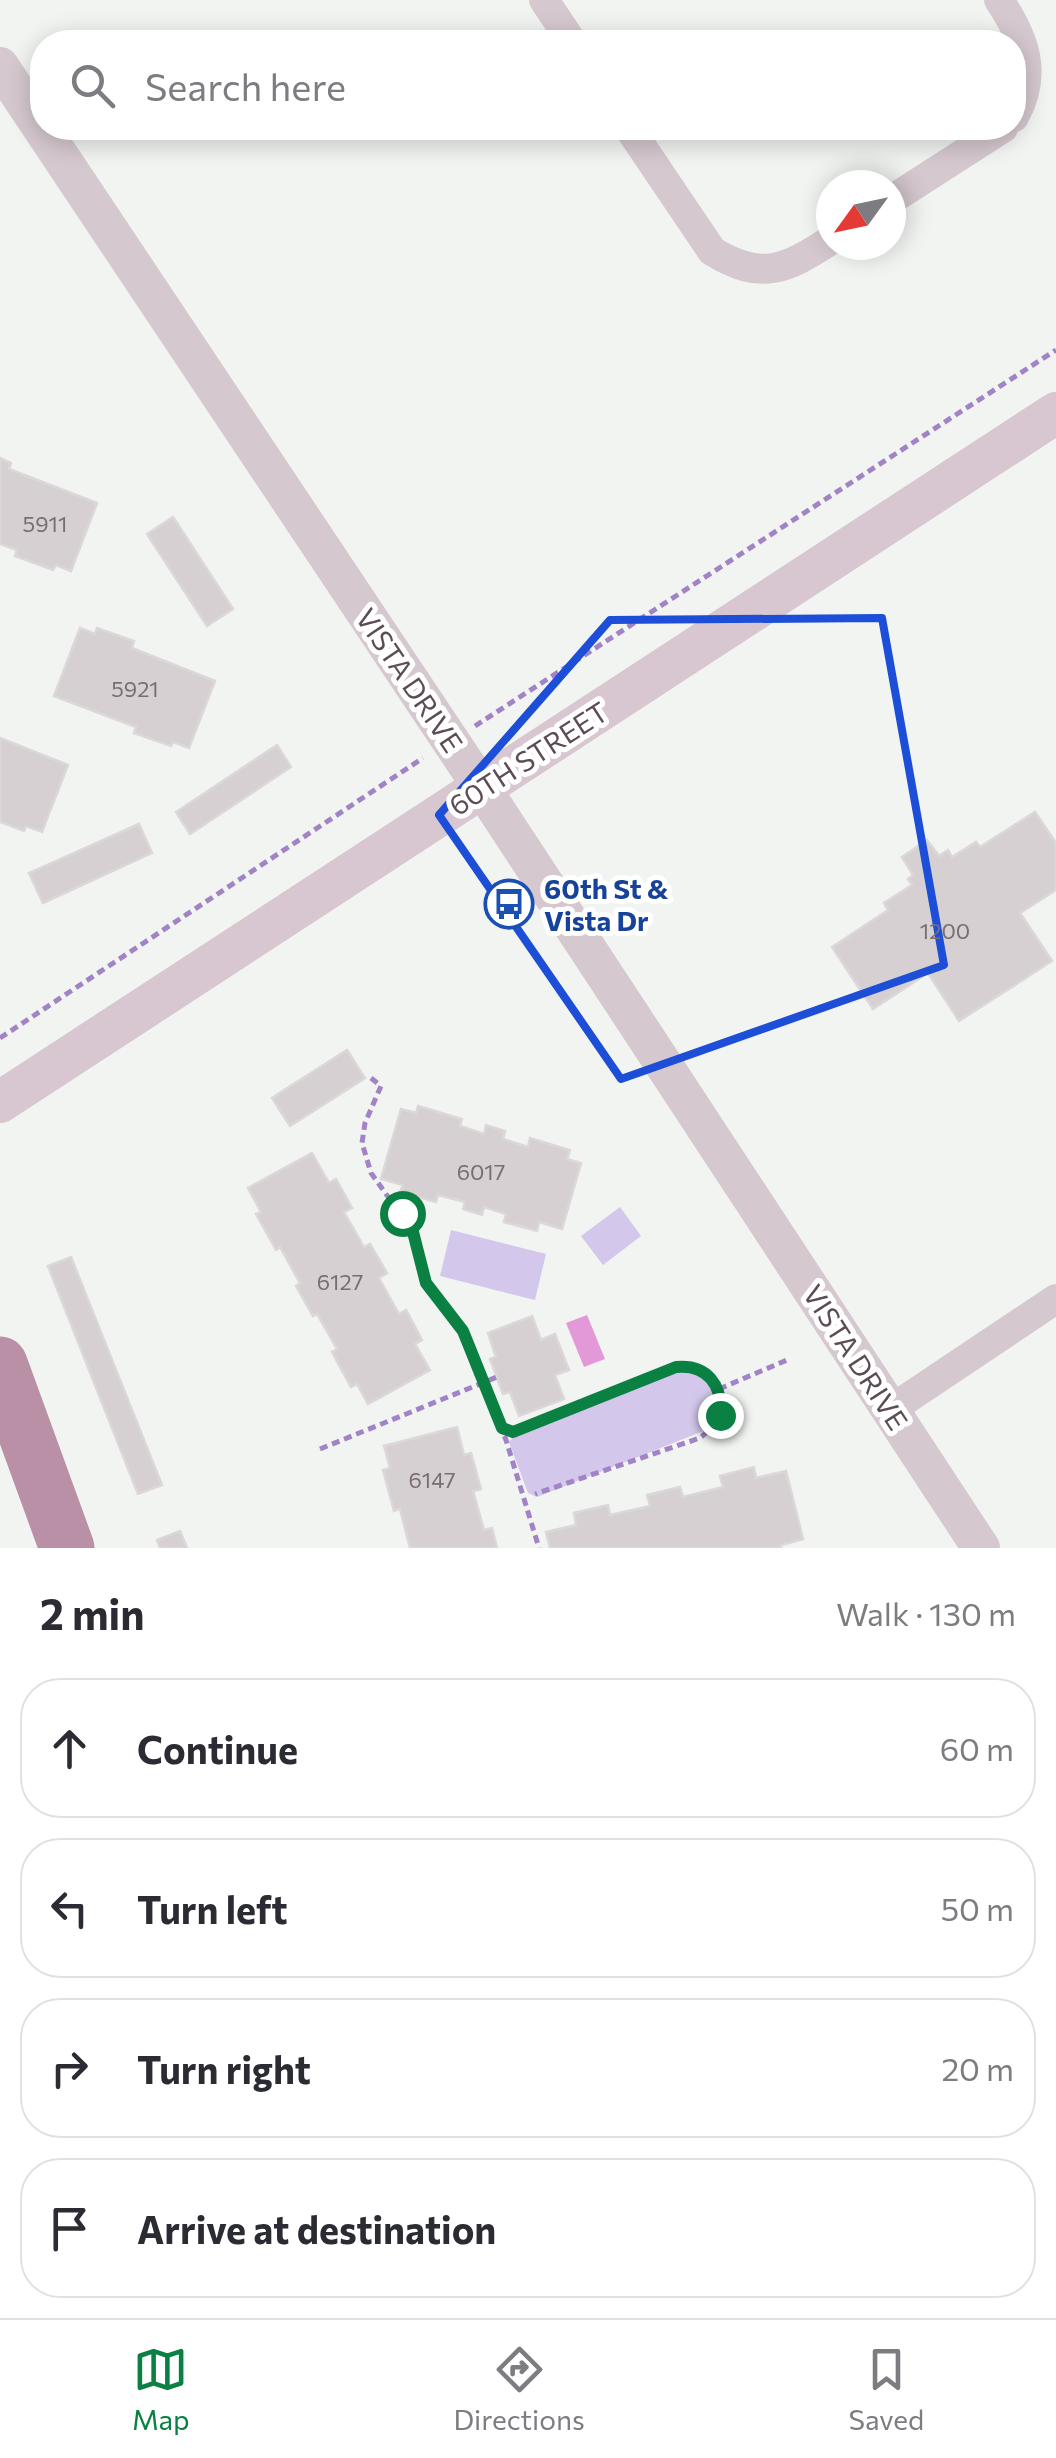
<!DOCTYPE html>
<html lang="en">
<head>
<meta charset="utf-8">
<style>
	:root { --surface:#fff; --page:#f7f7f7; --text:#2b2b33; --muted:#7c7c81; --line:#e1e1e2; --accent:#0b8043 }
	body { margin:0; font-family:Commissioner,sans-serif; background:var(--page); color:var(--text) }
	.compass { position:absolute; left:816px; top:170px; width:90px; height:90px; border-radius:50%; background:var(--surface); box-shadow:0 5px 25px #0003; rotate:237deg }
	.stop { position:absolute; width:30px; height:30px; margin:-22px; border:8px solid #0b8043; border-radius:50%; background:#fff }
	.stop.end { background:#0b8043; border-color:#fff; box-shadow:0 2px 10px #0008 }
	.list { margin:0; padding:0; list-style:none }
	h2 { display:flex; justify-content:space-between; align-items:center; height:130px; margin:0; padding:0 40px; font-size:42px }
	h2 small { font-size:32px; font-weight:400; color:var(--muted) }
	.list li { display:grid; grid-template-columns:65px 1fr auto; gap:30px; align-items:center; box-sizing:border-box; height:140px; margin:0 20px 20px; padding:0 20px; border:2px solid var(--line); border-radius:40px }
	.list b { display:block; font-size:38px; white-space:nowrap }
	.list em { font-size:32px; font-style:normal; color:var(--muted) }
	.icon { flex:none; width:55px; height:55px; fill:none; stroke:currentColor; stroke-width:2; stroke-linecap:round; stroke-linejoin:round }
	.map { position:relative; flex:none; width:1056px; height:1548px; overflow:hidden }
	.search { position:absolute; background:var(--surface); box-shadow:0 5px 25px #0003; left:30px; right:30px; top:30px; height:110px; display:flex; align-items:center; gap:25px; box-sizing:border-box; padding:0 35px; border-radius:40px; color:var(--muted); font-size:38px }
	.sheet { height:770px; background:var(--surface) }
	nav { display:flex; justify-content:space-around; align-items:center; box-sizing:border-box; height:140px; border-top:2px solid var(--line); background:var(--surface); font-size:28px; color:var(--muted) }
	nav a { display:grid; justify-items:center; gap:5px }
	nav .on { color:var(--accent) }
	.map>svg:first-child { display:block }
	.green { fill:#d3c7eb }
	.water { fill:#e399d7 }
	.building { fill:#d6d0d2; stroke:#dcd7d9; stroke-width:2.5 }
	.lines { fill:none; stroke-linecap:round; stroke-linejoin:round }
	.path { stroke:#a283c6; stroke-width:5; stroke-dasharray:8 5; stroke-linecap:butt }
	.minor { stroke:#d5c8cf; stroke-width:30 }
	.tertiary { stroke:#d5c8cf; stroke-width:38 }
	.secondary { stroke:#d8c7d0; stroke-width:42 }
	.motorway { stroke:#ba90a6; stroke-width:55 }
	.route { stroke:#0b8043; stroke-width:12 }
	.marked { fill:none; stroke:#1d4ed8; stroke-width:8; stroke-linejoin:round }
	.labels { text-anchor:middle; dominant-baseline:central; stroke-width:10; stroke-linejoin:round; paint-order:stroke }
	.number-label { font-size:22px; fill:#7b6d75 }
	.street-label { font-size:28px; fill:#5d4c56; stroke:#fff }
	.transit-label { font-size:28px; font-weight:bold; fill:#164399; stroke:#fff; text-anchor:start }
</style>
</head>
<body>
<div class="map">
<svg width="1056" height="1548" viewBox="0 0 1056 1548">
	<rect width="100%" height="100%" fill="#f2f4f2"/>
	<g class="green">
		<polygon points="620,1207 641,1236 603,1265 581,1236"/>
		<polygon points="451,1230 546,1254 535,1300 440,1276"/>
		<path d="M688,1367C721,1377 727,1399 711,1428L537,1497L528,1493L509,1442L515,1435Z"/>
	</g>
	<polygon class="water" points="587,1315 605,1359 584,1367 566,1323"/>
	<g class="building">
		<polygon points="0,458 11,463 9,469 97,503 71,571 56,565 53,570 15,556 17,550 0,544"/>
		<polygon points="173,517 233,609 207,626 147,534"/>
		<polygon points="80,628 95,634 97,628 134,641 132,648 215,681 189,748 173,742 171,746 134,733 136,727 54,696"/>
		<polygon points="0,738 68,765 42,832 26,826 24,831 0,822"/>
		<polygon points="277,745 291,767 190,834 176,812"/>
		<polygon points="1035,812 1056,843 1056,890 1020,913 1052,961 959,1021 928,973 873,1009 832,947 888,910 884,903 912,885 908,879 913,875 902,857 927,840 939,856 948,850 952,857 976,842 980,847"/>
		<polygon points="139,824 152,853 43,903 29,873"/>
		<polygon points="347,1050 365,1078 290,1126 272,1098"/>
		<polygon points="418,1106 462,1119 460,1126 484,1134 486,1125 505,1131 503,1139 528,1147 530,1138 570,1150 567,1159 581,1163 562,1229 539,1222 537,1231 504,1222 506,1214 484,1207 482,1215 463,1209 465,1202 438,1195 436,1202 400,1192 403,1185 381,1179 401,1109 416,1113"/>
		<polygon points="312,1153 329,1183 336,1179 352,1208 344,1212 364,1247 370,1244 387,1273 379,1278 399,1314 406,1310 422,1340 415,1344 430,1370 368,1404 357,1384 351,1387 332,1352 337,1349 317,1314 313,1316 296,1286 300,1283 280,1247 276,1250 256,1214 261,1212 248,1188"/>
		<polygon points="71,1257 162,1485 138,1494 48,1266"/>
		<polygon points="532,1316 541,1340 555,1334 569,1370 555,1375 564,1399 519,1416 510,1392 503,1394 490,1359 496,1357 488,1333"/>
		<polygon points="457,1427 464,1455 471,1453 481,1489 473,1491 484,1530 492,1528 497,1548 410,1548 400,1509 394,1511 383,1470 390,1468 384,1446"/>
		<polygon points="754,1467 756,1478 786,1471 803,1539 781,1545 781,1548 550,1548 546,1532 576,1525 574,1513 608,1505 610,1515 650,1506 647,1495 680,1487 683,1497 723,1487 720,1476"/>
		<polygon points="180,1531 187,1548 160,1548 157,1540"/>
	</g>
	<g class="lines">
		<g class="path">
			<polyline points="475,726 1056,350"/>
			<polyline points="0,1038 423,758"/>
			<polyline points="371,1078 381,1086 365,1123 362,1143 371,1173 411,1229 426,1283 463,1331 506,1440 539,1548"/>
			<polyline points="719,1389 787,1360"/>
			<path d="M513,1432L676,1367C723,1362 735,1410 700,1438L535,1494"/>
			<polyline points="320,1449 497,1377"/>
		</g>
		<g class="minor">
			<polyline points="544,0 572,42"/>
			<path d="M999,0C1025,39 1038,74 1014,117"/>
			<path d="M629,128L712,251C762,282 786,269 831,240"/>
			<polyline points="891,200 1003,128"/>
			<polyline points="890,1410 1056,1299"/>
		</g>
		<polyline class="tertiary" points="0,66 482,788 981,1548"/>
		<polyline class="secondary" points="0,1102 1056,413"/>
		<polyline class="motorway" points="0,1364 67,1548"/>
	</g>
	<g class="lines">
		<path class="route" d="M402,1213L412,1228L426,1283L463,1331L502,1428L513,1432L676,1367C707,1364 723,1385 720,1415"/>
	</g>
	<path class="marked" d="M882,618L944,965L621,1079L439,815L610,620Z"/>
	<defs>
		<g id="bus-ring" transform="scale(2.5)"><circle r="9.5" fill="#fff" stroke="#1a4fb4" stroke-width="1.5"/><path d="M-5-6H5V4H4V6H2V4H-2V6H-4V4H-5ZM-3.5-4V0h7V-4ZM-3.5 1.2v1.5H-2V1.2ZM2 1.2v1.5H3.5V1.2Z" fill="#1a4fb4"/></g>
	</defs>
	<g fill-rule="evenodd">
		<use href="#bus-ring" x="509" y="904"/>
	</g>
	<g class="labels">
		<g class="number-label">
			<text x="45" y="523">5911</text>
			<text x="135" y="688">5921</text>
			<text x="945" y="930">1200</text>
			<text x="481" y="1171">6017</text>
			<text x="340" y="1281">6127</text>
			<text x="432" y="1479">6147</text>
		</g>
		<g class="street-label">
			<text transform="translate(410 680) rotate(56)">VISTA DRIVE</text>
			<text transform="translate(528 758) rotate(-33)">60TH STREET</text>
			<text transform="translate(856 1357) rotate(57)">VISTA DRIVE</text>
		</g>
		<g class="transit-label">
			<text x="544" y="888">60th St &amp;<tspan x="544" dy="32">Vista Dr</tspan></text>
		</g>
	</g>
</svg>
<svg class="compass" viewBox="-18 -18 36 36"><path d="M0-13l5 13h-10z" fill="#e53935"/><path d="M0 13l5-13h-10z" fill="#7c7c81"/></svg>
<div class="stop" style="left:402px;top:1213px"></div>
<div class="stop end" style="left:720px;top:1415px"></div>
<div class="search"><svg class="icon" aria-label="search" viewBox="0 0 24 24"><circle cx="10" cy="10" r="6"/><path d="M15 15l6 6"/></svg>Search here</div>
</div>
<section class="sheet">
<h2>2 min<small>Walk · 130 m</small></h2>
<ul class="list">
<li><svg class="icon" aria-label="ahead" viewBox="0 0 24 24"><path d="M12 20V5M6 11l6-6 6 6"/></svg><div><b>Continue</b></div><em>60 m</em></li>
<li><svg class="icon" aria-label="left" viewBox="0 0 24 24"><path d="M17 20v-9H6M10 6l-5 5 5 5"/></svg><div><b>Turn left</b></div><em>50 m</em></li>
<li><svg class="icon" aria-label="right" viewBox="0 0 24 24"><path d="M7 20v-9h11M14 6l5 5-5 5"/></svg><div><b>Turn right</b></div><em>20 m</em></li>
<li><svg class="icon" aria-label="arrive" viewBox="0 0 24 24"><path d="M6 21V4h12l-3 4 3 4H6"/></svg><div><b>Arrive at destination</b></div></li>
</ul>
</section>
<nav>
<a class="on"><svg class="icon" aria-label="map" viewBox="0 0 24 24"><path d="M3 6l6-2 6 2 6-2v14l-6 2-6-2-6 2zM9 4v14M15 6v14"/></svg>Map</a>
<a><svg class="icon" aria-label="directions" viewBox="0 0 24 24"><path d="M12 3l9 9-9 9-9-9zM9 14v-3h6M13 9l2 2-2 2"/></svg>Directions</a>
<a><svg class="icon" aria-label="saved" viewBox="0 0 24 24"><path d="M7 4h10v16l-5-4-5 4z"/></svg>Saved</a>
</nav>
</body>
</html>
